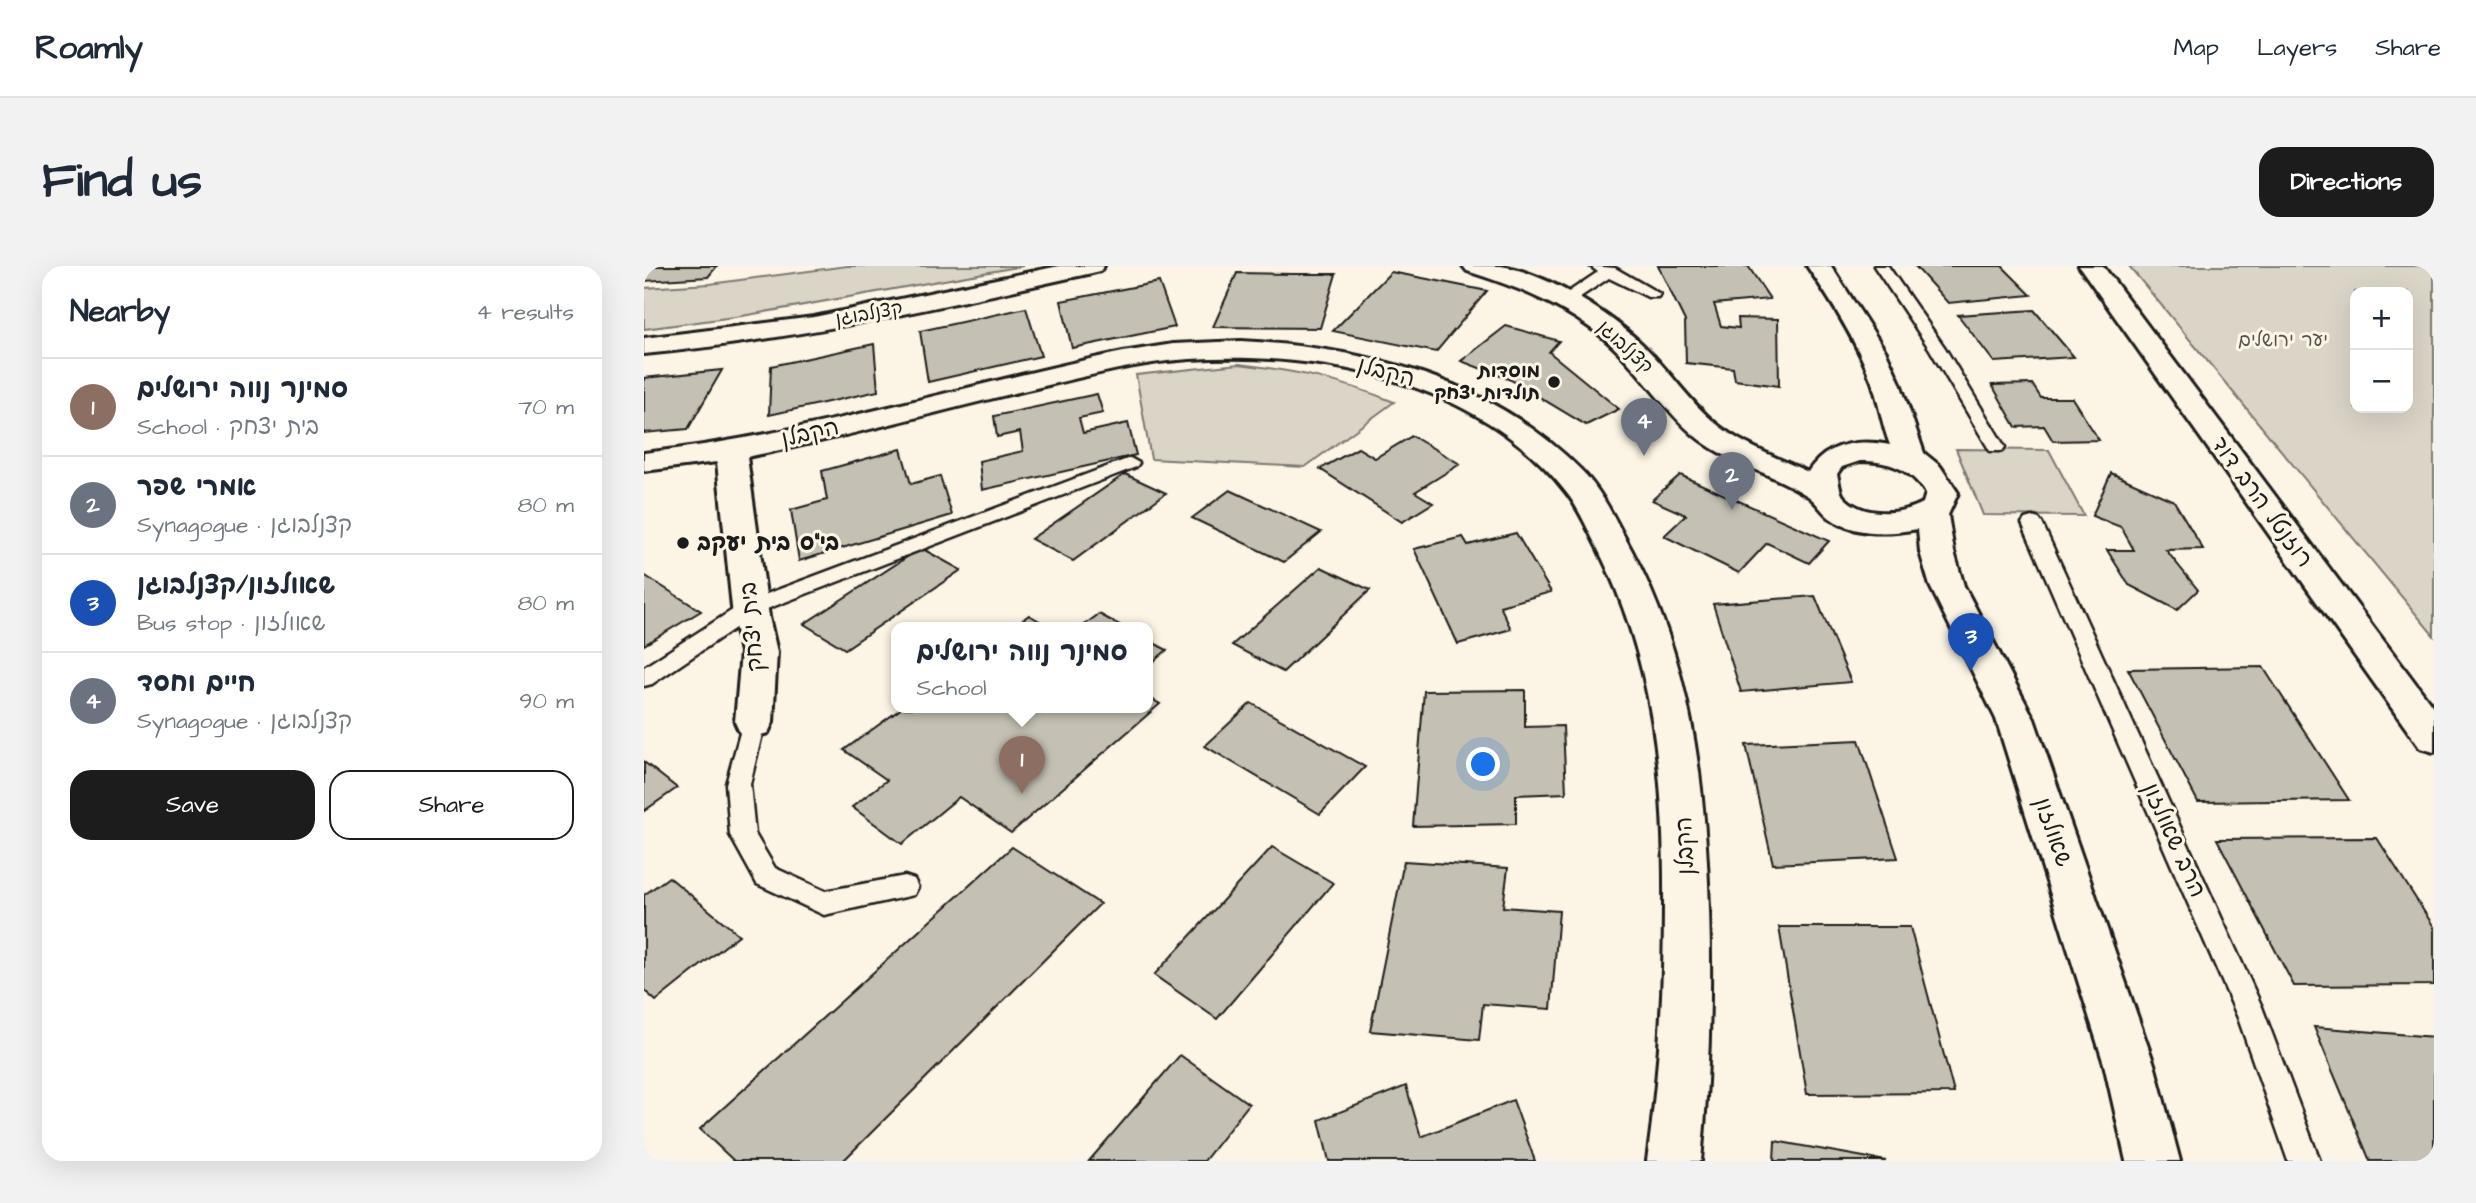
<!DOCTYPE html>
<html lang="en">
<head>
<meta charset="utf-8">
<style>
	:root { --surface:#fff; --page:#f2f2f3; --text:#1f2937; --muted:#747a83; --line:#e0e1e3; --accent:#1c1c1c }
	body { margin:0; font-family:"Architects Daughter","Playpen Sans Hebrew",sans-serif; background:var(--page); color:var(--text) }
	.controls { position:absolute; right:21px; top:21px; display:grid; overflow:hidden; border-radius:14px; box-shadow:0 7px 28px #0002 }
	.controls button { width:63px; height:63px; display:grid; place-items:center; padding:0; border:0; border-bottom:2px solid var(--line); background:var(--surface); color:var(--text); font:35px sans-serif }
	.you { position:absolute; left:840px; top:499px; width:24px; height:24px; margin:-18px; border:5px solid #fff; border-radius:50%; background:#1a73e8; box-shadow:0 0 0 10px #1a73e833 }
	.badge { display:grid; place-items:center; width:46px; height:46px; border-radius:50%; background:var(--accent); color:#fff; font-size:23px; font-weight:700 }
	.pin { position:absolute; translate:-50% -58px; filter:drop-shadow(0 2px 4px #0008) }
	.pin::after { content:''; position:absolute; top:37px; width:24px; height:21px; background:inherit; clip-path:polygon(0 0,100% 0,50% 100%) }
	.popup { position:absolute; left:247px; top:356px; width:262px; height:91px; box-sizing:border-box; display:grid; place-content:center; border-radius:14px; background:var(--surface); filter:drop-shadow(0 2px 5px #0005); font-size:23px; white-space:nowrap; color:var(--muted) }
	.popup b { font-size:26px; color:var(--text) }
	.popup::after { content:''; position:absolute; left:50%; top:100%; margin-left:-14px; border:14px solid transparent; border-top-color:var(--surface) }
	.list { margin:0; padding:0; list-style:none }
	h2 { display:flex; justify-content:space-between; align-items:center; height:91px; margin:0; padding:0 28px; font-size:30px }
	h2 small { font-size:23px; font-weight:400; color:var(--muted) }
	.list li { display:grid; grid-template-columns:46px 1fr auto; gap:21px; align-items:center; box-sizing:border-box; height:98px; padding:0 28px; border-top:2px solid var(--line) }
	.list b { display:block; font-size:26px; white-space:nowrap }
	.list p { margin:0; font-size:23px; white-space:nowrap; color:var(--muted) }
	.list em { font-size:23px; font-style:normal; color:var(--muted) }
	.actions { display:flex; gap:14px; padding:21px 28px }
	.actions a { flex:1; padding:16px 0; border:2px solid var(--accent); border-radius:21px; text-align:center; font-size:24px; color:var(--accent) }
	.actions .main { background:var(--accent); color:#fff }
	.map { position:relative; flex:none; width:1790px; height:895px; overflow:hidden; border-radius:21px }
	header { display:flex; align-items:center; gap:42px; box-sizing:border-box; height:98px; padding:0 35px; background:var(--surface); border-bottom:2px solid var(--line) }
	header strong { font-size:33px }
	nav { display:flex; gap:38px; margin-inline-start:auto; font-size:24px }
	.intro { display:flex; align-items:center; justify-content:space-between; box-sizing:border-box; height:168px; padding:0 42px }
	h1 { margin:0; font-size:49px }
	.button { padding:18px 32px; border-radius:21px; background:var(--accent); color:#fff; font-size:24px; font-weight:700 }
	main { display:flex; gap:42px; padding:0 42px }
	aside { flex:1; background:var(--surface); border-radius:21px; box-shadow:0 7px 28px #0002 }
	.map>svg:first-child { display:block }
	.green { fill:#dbd5c8; stroke:#7c7872; stroke-width:2; fill-rule:evenodd }
	.building { fill:#c4c0b3; stroke:#1c1c1c; stroke-width:2 }
	.lines { fill:none; stroke-linecap:round; stroke-linejoin:round }
	.lane-casing { stroke:#1c1c1c; stroke-width:5 }
	.street-casing { stroke:#1c1c1c; stroke-width:6 }
	.secondary-casing { stroke:#1c1c1c; stroke-width:6 }
	.lane { fill:#fcf5e5; fill-rule:evenodd }
	.street { fill:#fcf5e5; fill-rule:evenodd }
	.secondary { fill:#fcf5e5; fill-rule:evenodd }
	.poi-dot { fill:#1c1c1c; stroke:#fcf5e5; stroke-width:2.5 }
	.labels { text-anchor:middle; dominant-baseline:central; stroke-width:6; stroke-linejoin:round; paint-order:stroke }
	.far-street-label { font-size:19px; fill:#1c1c1c; stroke:#fcf5e5 }
	.far-park-label { font-size:19px; fill:#555450; stroke:#fcf5e5 }
	.far-poi-label { font-size:19px; font-weight:bold; fill:#1c1c1c; stroke:#fcf5e5; text-anchor:end }
	.street-label { font-size:23px; fill:#1c1c1c; stroke:#fcf5e5 }
	.poi-label { font-size:23px; font-weight:bold; fill:#1c1c1c; stroke:#fcf5e5; text-anchor:start }
</style>
</head>
<body>
<header>
<strong>Roamly</strong>
<nav><a>Map</a><a>Layers</a><a>Share</a></nav>
</header>
<div class="intro"><h1>Find us</h1><a class="button">Directions</a></div>
<main>
<aside>
<h2>Nearby<small>4 results</small></h2>
<ul class="list">
<li><span class="badge" style="background:#8d6e63">1</span><div><b>סמינר נווה ירושלים</b><p>School · בית יצחק</p></div><em>70 m</em></li>
<li><span class="badge" style="background:#6b7280">2</span><div><b>אמרי שפר</b><p>Synagogue · קצנלבוגן</p></div><em>80 m</em></li>
<li><span class="badge" style="background:#1a4fb4">3</span><div><b>שאולזון/קצנלבוגן</b><p>Bus stop · שאולזון</p></div><em>80 m</em></li>
<li><span class="badge" style="background:#6b7280">4</span><div><b>חיים וחסד</b><p>Synagogue · קצנלבוגן</p></div><em>90 m</em></li>
</ul>
<div class="actions"><a class="main">Save</a><a>Share</a></div>
</aside>
<div class="map">
<svg width="1790" height="895" viewBox="0 0 1790 895">
	<rect width="100%" height="100%" fill="#fcf5e5"/>
	<filter id="ink" filterUnits="userSpaceOnUse"><feTurbulence type="fractalNoise" baseFrequency=".0143" numOctaves="2"/><feDisplacementMap in="SourceGraphic" scale="14" xChannelSelector="R" yChannelSelector="G"/><feConvolveMatrix kernelMatrix="1 2 1 2 8 2 1 2 1" color-interpolation-filters="sRGB"/></filter>
	<g filter="url(#ink)">
		<g class="green">
			<polygon points="203,0 379,0 98,50 0,63 0,22 66,18"/>
			<path d="M1485,0H1790V370ZM1711,26H1764V142H1711Z"/>
			<path d="M595,98C653,105 696,114 750,136L661,201L507,193L492,109Z"/>
			<polygon points="1312,183 1405,184 1440,250 1339,249"/>
		</g>
		<g class="building">
			<polygon points="0,0 73,0 64,11 0,15"/>
			<polygon points="1014,0 1104,0 1126,33 1070,38 1077,60 1095,62 1094,52 1134,53 1135,120 1091,114 1089,102 1042,97 1041,55"/>
			<polygon points="1271,0 1358,0 1387,29 1304,37"/>
			<polygon points="747,6 794,15 843,25 792,86 689,65"/>
			<polygon points="593,7 649,8 692,8 676,62 569,61"/>
			<polygon points="515,16 531,61 428,82 417,35"/>
			<polygon points="382,42 397,90 284,116 276,65"/>
			<polygon points="1390,44 1430,91 1350,96 1314,49"/>
			<polygon points="862,60 915,75 905,86 975,143 942,159 867,114 817,95"/>
			<polygon points="230,78 234,125 125,149 127,100"/>
			<polygon points="78,104 44,163 0,167 0,112"/>
			<polygon points="1388,118 1397,132 1428,132 1455,174 1409,175 1400,160 1372,161 1348,119"/>
			<polygon points="453,128 459,147 435,152 439,167 484,157 492,189 338,224 335,195 379,185 376,166 353,171 350,150"/>
			<polygon points="768,170 816,198 771,226 789,237 758,256 676,203 714,182 731,192"/>
			<polygon points="257,183 267,218 296,210 308,249 155,295 147,244 183,234 178,205"/>
			<polygon points="1467,207 1530,235 1559,283 1522,284 1554,324 1533,344 1485,319 1463,284 1490,284 1477,261 1448,250"/>
			<polygon points="481,208 522,227 429,295 387,273"/>
			<polygon points="1036,209 1185,275 1165,297 1123,277 1095,307 1020,270 1042,249 1008,234"/>
			<polygon points="586,224 677,266 640,296 548,252"/>
			<polygon points="872,267 907,326 856,340 867,363 814,378 770,283 819,271 824,279"/>
			<polygon points="277,282 317,304 201,383 160,358"/>
			<polygon points="677,301 726,324 639,406 588,379"/>
			<polygon points="0,309 57,345 0,379"/>
			<polygon points="1171,330 1207,416 1097,426 1069,338"/>
			<polygon points="455,348 481,362 436,362"/>
			<polygon points="385,349 408,362 367,362"/>
			<polygon points="504,374 523,384 504,400"/>
			<polygon points="1619,401 1705,534 1554,536 1484,403"/>
			<polygon points="881,424 881,461 919,460 922,527 872,529 872,558 769,560 780,425"/>
			<polygon points="504,431 516,438 367,567 315,531 258,578 208,541 243,514 200,484 258,442 504,442"/>
			<polygon points="607,437 721,501 676,548 561,480"/>
			<polygon points="1215,474 1254,592 1129,598 1102,479"/>
			<polygon points="0,496 33,522 0,545"/>
			<polygon points="1733,572 1790,661 1790,719 1650,720 1573,573"/>
			<polygon points="368,581 456,638 199,895 90,895 56,863"/>
			<polygon points="628,581 689,617 573,753 510,709"/>
			<polygon points="760,595 864,602 859,641 915,645 907,743 839,738 835,774 726,765"/>
			<polygon points="25,611 95,669 12,735 0,724 0,629"/>
			<polygon points="1135,661 1266,661 1310,827 1163,828"/>
			<polygon points="1670,761 1790,771 1790,895 1726,895"/>
			<polygon points="536,789 605,838 560,895 445,895"/>
			<polygon points="762,820 777,871 869,834 891,895 685,895 675,854"/>
			<polygon points="1131,875 1242,895 1130,895"/>
		</g>
		<g class="lines">
			<g class="lane-casing">
				<g id="lane">
					<polygon points="946,0 971,2 1016,28 1014,31 1004,31 965,12 927,37 917,37 915,34 917,31 954,6"/>
					<polygon points="1230,0 1244,0 1301,82 1361,181 1358,185 1346,185 1285,82"/>
					<polygon points="486,192 495,197 492,201 115,346 8,418 0,420 0,401 101,336"/>
					<polygon points="1388,251 1395,253 1398,257 1618,741 1676,895 1644,895 1594,752 1378,257 1381,253"/>
					<polygon points="110,447 118,450 121,456 106,518 111,568 131,602 181,625 261,610 270,613 274,621 270,629 180,649 113,618 86,569 82,518 99,456 102,450"/>
				</g>
			</g>
			<g class="street-casing">
				<path id="street" d="M597,75C723,82 845,112 937,204C959,226 972,256 987,283C1048,396 1061,516 1065,643C1068,727 1065,811 1057,895H1003C1015,810 1020,724 1020,638C1021,512 1010,395 953,281C943,262 935,242 922,226C835,115 679,85 546,93C496,96 448,109 400,120C301,143 203,171 103,191L125,351L133,386L129,456L124,467L110,471L96,467L91,456L97,386L89,351L73,196L0,205V187C162,169 319,119 479,86L529,78Z"/>
			</g>
			<g class="secondary-casing">
				<g id="secondary">
					<path d="M415,0H460L456,5L448,7C299,40 152,74 0,88V72L170,51Z"/>
					<path d="M819,0C831,0 845,0 857,0C905,8 971,50 1004,84C1027,107 1045,135 1070,156C1097,179 1132,191 1164,206C1183,177 1214,173 1246,179C1238,159 1235,136 1228,116C1212,74 1188,36 1163,0H1187L1242,86L1256,117L1280,187L1296,200L1314,227L1304,249L1310,286L1320,320L1390,453L1510,798L1536,895H1482L1460,798L1352,453L1286,320L1276,286L1274,263C1247,268 1210,270 1186,252C1178,246 1172,235 1164,230C1128,206 1085,198 1051,170C1013,138 989,92 948,63C910,35 867,19 823,5ZM1216,195C1245,195 1266,202 1282,227L1279,237C1257,249 1218,252 1199,230C1195,224 1195,215 1193,208L1198,201Z"/>
					<polygon points="1435,0 1459,0 1790,442 1790,486 1776,482"/>
				</g>
			</g>
			<use href="#lane" class="lane"/>
			<use href="#street" class="street"/>
			<use href="#secondary" class="secondary"/>
		</g>
	</g>
	<g class="poi-dot">
		<circle cx="910" cy="116" r="7"/>
		<circle cx="39" cy="277" r="7"/>
	</g>
	<g class="labels">
		<g class="far-street-label">
			<text transform="translate(225 48) rotate(-10)">קצנלבוגן</text>
			<text transform="translate(981 81) rotate(43)">קצנלבוגן</text>
		</g>
		<g class="far-park-label">
			<text x="1639" y="74">יער ירושלים</text>
		</g>
		<g class="far-poi-label">
			<text x="896" y="105">מוסדות<tspan x="896" dy="22">תולדות יצחק</tspan></text>
		</g>
		<g class="street-label">
			<text transform="translate(742 106) rotate(15)">הקבלן</text>
			<text transform="translate(166 167) rotate(-13)">הקבלן</text>
			<text transform="translate(1618 236) rotate(54)">רוזנטל הרב דוד</text>
			<text transform="translate(108 361) rotate(-95)">בית יצחק</text>
			<text transform="translate(1409 566) rotate(71)">שאולזון</text>
			<text transform="translate(1530 574) rotate(66)">הרב שאולזון</text>
			<text transform="translate(1041 580) rotate(-92)">הקבלן</text>
		</g>
		<g class="poi-label">
			<text x="53" y="277">בי"ס בית יעקב</text>
		</g>
	</g>
</svg>
<div class="controls">
<button>+</button>
<button>−</button>
</div>
<div class="you"></div>
<div class="pin badge" style="left:378px;top:528px;background:#8d6e63">1</div>
<div class="popup"><b>סמינר נווה ירושלים</b>School</div>
<div class="pin badge" style="left:1088px;top:244px;background:#6b7280">2</div>
<div class="pin badge" style="left:1327px;top:405px;background:#1a4fb4">3</div>
<div class="pin badge" style="left:1000px;top:190px;background:#6b7280">4</div>
</div>
</main>
</body>
</html>
